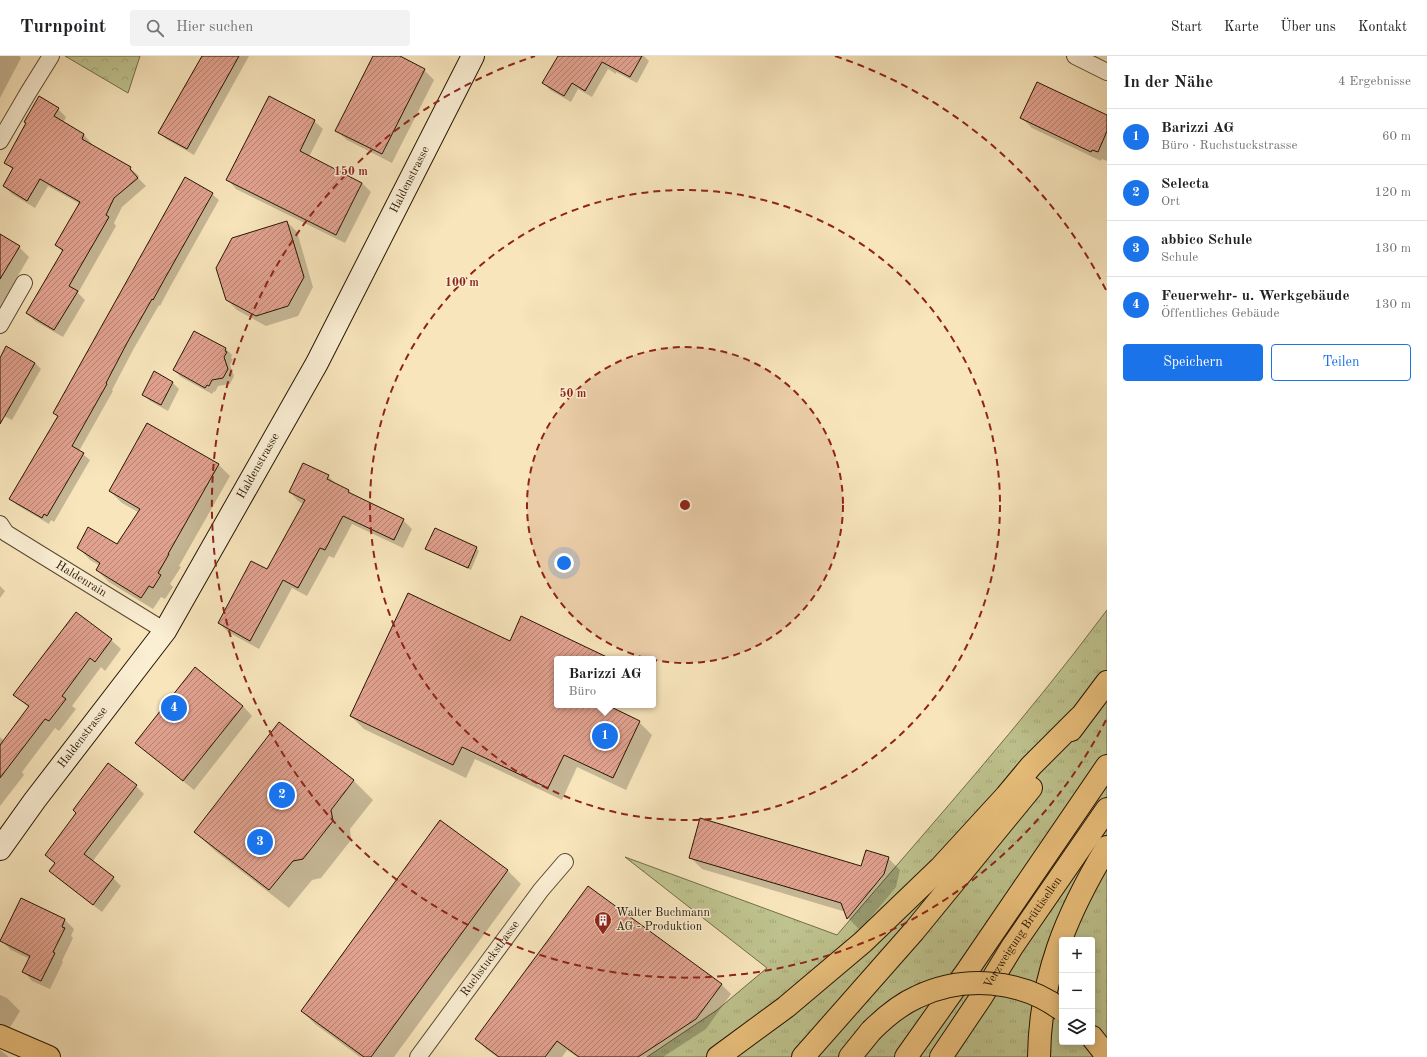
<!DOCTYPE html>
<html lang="de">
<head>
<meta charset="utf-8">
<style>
	:root { --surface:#fff; --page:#f2f2f2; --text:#202124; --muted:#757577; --line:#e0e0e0; --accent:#1a73e8 }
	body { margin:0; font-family:"Old Standard TT",serif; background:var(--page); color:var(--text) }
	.controls { position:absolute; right:12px; bottom:12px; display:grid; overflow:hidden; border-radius:4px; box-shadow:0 2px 10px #0003 }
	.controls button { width:36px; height:36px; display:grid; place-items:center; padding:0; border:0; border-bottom:1px solid var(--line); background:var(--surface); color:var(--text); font:20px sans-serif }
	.you { position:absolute; left:564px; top:507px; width:14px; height:14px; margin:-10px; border:3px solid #fff; border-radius:50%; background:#1a73e8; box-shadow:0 0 0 6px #1a73e833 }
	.badge { display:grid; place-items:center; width:26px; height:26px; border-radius:50%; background:var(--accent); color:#fff; font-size:13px; font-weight:700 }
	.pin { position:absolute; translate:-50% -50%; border:2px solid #fff; box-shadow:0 1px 4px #0006 }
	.popup { position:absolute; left:554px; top:600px; width:102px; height:52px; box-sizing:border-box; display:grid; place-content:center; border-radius:4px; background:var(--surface); filter:drop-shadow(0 1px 3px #0005); font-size:13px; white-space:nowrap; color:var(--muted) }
	.popup b { font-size:15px; color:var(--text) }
	.popup::after { content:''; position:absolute; left:50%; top:100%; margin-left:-8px; border:8px solid transparent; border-top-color:var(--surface) }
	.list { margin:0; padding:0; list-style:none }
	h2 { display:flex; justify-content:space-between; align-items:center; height:52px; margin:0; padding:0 16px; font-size:17px }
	h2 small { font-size:13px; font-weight:400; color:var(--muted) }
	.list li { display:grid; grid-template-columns:26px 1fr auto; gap:12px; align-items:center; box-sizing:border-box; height:56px; padding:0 16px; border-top:1px solid var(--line) }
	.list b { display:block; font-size:15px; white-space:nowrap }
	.list p { margin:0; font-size:13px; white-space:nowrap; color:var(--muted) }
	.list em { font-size:13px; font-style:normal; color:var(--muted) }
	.actions { display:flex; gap:8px; padding:12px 16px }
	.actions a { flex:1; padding:9px 0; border:1px solid var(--accent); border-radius:4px; text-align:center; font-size:14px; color:var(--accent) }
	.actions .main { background:var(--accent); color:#fff }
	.icon { flex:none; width:22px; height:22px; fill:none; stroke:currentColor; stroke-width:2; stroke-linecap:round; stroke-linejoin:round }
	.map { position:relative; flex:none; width:1107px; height:1001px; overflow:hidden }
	header { display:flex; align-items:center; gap:24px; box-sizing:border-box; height:56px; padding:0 20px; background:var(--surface); border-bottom:1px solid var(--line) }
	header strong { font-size:19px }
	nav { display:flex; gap:22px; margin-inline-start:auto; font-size:14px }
	.search { width:280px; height:36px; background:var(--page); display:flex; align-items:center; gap:10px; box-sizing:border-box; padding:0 14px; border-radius:4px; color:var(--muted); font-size:15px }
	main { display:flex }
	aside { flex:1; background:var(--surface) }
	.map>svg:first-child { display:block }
	.grass { fill:url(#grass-tufts); stroke:#726c48; fill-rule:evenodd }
	.forest { fill:url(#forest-crowns); stroke:#726c48 }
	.shadow { fill:#0003 }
	.building { fill:url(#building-hatch); stroke:#261501 }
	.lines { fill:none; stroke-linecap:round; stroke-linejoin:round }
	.street-casing { stroke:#5a4930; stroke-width:18 }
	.secondary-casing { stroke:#261501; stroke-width:24 }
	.highway-casing { stroke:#261501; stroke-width:24 }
	.street { stroke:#faeed3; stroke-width:16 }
	.secondary { stroke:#faeed3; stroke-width:22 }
	.highway { stroke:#ecc27e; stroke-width:22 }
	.highway-bridge-casing { stroke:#261501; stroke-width:24; stroke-linecap:butt }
	.highway-bridge { stroke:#ecc27e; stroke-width:22 }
	.ring { fill:none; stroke:#8f2418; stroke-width:2; stroke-dasharray:7 5 }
	.labels { text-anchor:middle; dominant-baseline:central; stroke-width:3; stroke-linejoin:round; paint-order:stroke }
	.street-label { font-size:12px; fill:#261501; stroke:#faeed3 }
	.poi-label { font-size:12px; fill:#261501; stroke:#faeed3; text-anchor:start }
	.centre { fill:#8f2418; stroke:#faeed3; stroke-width:2 }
	.ring-label { font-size:12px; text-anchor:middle; font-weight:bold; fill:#8f2418; stroke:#faeed3; stroke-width:3; stroke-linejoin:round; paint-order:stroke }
</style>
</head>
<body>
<header>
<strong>Turnpoint</strong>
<div class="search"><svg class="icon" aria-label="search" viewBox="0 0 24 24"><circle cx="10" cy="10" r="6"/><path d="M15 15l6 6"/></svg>Hier suchen</div>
<nav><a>Start</a><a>Karte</a><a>Über uns</a><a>Kontakt</a></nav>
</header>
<main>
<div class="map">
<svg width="1107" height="1001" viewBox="0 0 1107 1001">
	<defs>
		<pattern id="grass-tufts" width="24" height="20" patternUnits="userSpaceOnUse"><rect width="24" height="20" fill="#bfc48f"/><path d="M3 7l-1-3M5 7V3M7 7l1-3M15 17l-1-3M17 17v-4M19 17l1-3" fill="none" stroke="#a4a87a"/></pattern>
		<pattern id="forest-crowns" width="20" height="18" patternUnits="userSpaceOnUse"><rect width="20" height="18" fill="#bfc48f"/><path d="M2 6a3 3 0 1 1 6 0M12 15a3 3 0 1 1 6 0" fill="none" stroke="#a4a87a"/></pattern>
		<pattern id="building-hatch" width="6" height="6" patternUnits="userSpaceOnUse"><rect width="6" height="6" fill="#e2a290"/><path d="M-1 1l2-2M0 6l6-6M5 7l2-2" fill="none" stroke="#b78373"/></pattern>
	</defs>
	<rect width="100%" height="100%" fill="#f8e5bc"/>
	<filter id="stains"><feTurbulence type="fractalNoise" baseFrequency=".005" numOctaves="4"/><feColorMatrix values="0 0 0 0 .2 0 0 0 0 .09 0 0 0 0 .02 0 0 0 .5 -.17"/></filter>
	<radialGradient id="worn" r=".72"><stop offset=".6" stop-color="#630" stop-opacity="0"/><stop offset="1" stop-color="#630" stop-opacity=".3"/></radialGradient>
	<path class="grass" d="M1107,554V1001H647L717,954L767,912L625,801L837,879C928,772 1023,667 1107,554ZM1062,884H1092V986H1062Z"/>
	<polygon class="forest" points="65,0 140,0 128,37"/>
	<g class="shadow">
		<polygon points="0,0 19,0 21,2 0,42"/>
		<polygon points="203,0 249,0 194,99 166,83 160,77"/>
		<polygon points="375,0 398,0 424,14 434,24 392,107 347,84 337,75"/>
		<polygon points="559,0 644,0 649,5 637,27 616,16 616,18 608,13 592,41 578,33 571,46 550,34 544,27"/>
		<polygon points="58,53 66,61 63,67 84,79 92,88 91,89 130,112 139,120 138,122 146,130 122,151 114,167 116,170 78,237 85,244 63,281 35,265 27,257 63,196 56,189 80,148 48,130 35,152 12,138 4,130 13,114 6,106"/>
		<polygon points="1107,60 1107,105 1102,103 1101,105 1032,72 1022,62"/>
		<polygon points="314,65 323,73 309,101 362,127 371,136 345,187 236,133 228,124"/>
		<polygon points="212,138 219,144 170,231 160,250 159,249 133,294 112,334 113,335 79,395 90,404 54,466 51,464 49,468 17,449 10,443 58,361 55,357"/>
		<polygon points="287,166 297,176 313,231 298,260 266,270 237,254 227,244"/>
		<polygon points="0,179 19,191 29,201 0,250"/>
		<polygon points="195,276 226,293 232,299 231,302 233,303 230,309 234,320 230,328 218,330 215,336 214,335 212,338 181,321 174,314"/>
		<polygon points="0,304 35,307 41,313 12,364 0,358"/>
		<polygon points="155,317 173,327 179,333 168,355 150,345 143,338"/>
		<polygon points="218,408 230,420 179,510 181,511 170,528 173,531 165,543 161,541 153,553 109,526 97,514 100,510 90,504 79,492 117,490 138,456 122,447 110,435"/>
		<polygon points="328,420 337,429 349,435 355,441 403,464 412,473 403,492 352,468 334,502 329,500 307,540 292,532 259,593 228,576 219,567 267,515 304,448 298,445 290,436"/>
		<polygon points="427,492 476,492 479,495 471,514 430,495"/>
		<polygon points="0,530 5,535 0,542"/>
		<polygon points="111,584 121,593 105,615 101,611 72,650 76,653 59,675 55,672 22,716 24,719 0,750 0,681 4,685 29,652 15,638"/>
		<polygon points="510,586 608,603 557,603 557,649 605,649 639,666 652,679 626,734 577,711 562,744 475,703 466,722 364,673 351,660"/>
		<polygon points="243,650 252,660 194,734 147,696 137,687"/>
		<polygon points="279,667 354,725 373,744 350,773 351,784 321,822 312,824 289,852 214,794 195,776"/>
		<polygon points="136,730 144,738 92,806 113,822 121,830 102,856 59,823 51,815 56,808 46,799"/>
		<polygon points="440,765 508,815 521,828 394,1001 360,1001 315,968 302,955"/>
		<polygon points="690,801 861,811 888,802 900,814 896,831 860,874 848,862 846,856 702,813"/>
		<polygon points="22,843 65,864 74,873 71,880 73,882 62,905 63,906 50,933 32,925 24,916 30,903 11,894 2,885"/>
		<polygon points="722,929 731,938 706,973 663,1001 577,1001 567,994 562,1001 497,1001 486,993 477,983"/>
		<polygon points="0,939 7,942 20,955 3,983 1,989 0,994 9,1001 0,1001"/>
	</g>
	<g class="building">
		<polygon points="202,0 239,0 187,93 158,77"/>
		<polygon points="373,0 400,0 425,13 382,98 335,75"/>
		<polygon points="558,0 642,0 630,21 602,6 585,35 572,27 564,40 542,27"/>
		<polygon points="1037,26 1107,59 1107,75 1098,96 1092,94 1091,96 1020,62"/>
		<polygon points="39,40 59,52 54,60 84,78 82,83 131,111 130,113 138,122 114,142 106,159 109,161 69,230 78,235 54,274 26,257 63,194 55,189 80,146 40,123 27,145 3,130 13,112 4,107 26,67 24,66"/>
		<polygon points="269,40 315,64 300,95 362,127 336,179 226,124"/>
		<polygon points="185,121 213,137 164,224 153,244 152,243 127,287 106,327 107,328 72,390 84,397 47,460 44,458 42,462 9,443 58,360 53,357"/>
		<polygon points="287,165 304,221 288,250 256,260 226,244 216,212 232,182"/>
		<polygon points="0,178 20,190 0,223"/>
		<polygon points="194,275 226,292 225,295 227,296 224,301 228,313 223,322 212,324 209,330 207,329 205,332 173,314"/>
		<polygon points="6,290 35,307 0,368 0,302"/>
		<polygon points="154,315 173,326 161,349 142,339"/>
		<polygon points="147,367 219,408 168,498 169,498 158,517 161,519 153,532 149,530 141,542 96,514 100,507 77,492 88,471 117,488 140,453 109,435"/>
		<polygon points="303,407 329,419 327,423 349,434 348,436 404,463 394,484 343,460 325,494 320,492 298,532 283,524 250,585 218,567 251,505 267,513 305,444 289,436"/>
		<polygon points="435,472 477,491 468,512 425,493"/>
		<polygon points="408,537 510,585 521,560 611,603 557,603 557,649 607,649 640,665 613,722 564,699 548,732 462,691 453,709 350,660"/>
		<polygon points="76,556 112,583 95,606 90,602 62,640 66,643 49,665 45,663 0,722 0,689 29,650 13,639"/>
		<polygon points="195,611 243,650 183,725 135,687"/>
		<polygon points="279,666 354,724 331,754 333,765 303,803 293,805 269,834 194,776"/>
		<polygon points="108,707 137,729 84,798 114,821 93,849 49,815 55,807 45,799 76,757 73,754"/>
		<polygon points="700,762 861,810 866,794 889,801 884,818 847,863 841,847 689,802"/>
		<polygon points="440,764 508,814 371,1001 364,1001 301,955"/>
		<polygon points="588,830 722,928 696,963 638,1001 579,1001 557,985 545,1001 499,1001 475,983"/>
		<polygon points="21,842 65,863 62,871 65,872 53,896 55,897 41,925 22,916 30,900 0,885"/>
	</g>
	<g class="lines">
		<g class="street-casing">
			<g id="street">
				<polyline points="1075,0 1107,16"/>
				<polyline points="0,85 28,37 51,0"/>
				<polyline points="0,269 24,227"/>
				<path id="s1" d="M0,468L6,477L165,575"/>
				<path id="s2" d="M418,1001L541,834L565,806"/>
			</g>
		</g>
		<g class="secondary-casing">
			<g id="secondary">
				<path id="s3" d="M0,793L35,744L165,575L317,307L473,0"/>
			</g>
		</g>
		<g class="highway-casing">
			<g id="highway">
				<polyline points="1071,674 1107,626"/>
				<polyline points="0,980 49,1001"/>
				<polyline points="1092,981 1107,1000"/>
				<polyline points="718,1001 786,951 863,886 940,812 1006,740 1031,710 1079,662"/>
				<polyline points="803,1001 914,875 1031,732"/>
				<polyline points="850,1001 871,975"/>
				<polyline points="906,1001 967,915 1107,710"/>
				<path id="s4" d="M941,1001L982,940L1012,891L1107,753"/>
				<path d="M1039,1001C1040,921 1066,859 1107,791"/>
			</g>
		</g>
		<use href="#street" class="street"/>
		<use href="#secondary" class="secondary"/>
		<use href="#highway" class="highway"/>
		<g class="highway-bridge-casing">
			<path id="highway-bridge" d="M871,975C885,961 899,949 917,941C963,919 1021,923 1062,954"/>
		</g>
		<use href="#highway-bridge" class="highway-bridge"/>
	</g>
	<circle cx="685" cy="449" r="158" fill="#8f2418" fill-opacity=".12"/>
	<g class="ring">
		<circle cx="685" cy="449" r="158"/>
		<circle cx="685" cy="449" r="315"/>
		<path d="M1106 664A473 473 0 1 1 535 0M835 0A473 473 0 0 1 1106 234"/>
	</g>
	<defs>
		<g id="building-pin" transform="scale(0.9)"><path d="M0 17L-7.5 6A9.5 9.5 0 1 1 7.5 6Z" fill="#8f2418" stroke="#faeed3"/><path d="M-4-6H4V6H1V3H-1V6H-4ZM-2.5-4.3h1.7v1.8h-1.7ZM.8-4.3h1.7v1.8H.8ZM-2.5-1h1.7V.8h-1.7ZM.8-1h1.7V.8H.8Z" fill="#fff"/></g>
	</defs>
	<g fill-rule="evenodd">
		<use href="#building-pin" x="603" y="864"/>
	</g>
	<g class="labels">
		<g class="street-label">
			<text stroke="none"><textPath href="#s3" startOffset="787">Haldenstrasse</textPath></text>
			<text stroke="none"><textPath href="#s3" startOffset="463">Haldenstrasse</textPath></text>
			<text stroke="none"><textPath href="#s1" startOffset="99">Haldenrain</textPath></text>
			<text stroke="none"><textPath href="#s3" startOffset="139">Haldenstrasse</textPath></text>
			<text stroke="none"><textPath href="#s4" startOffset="149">Verzweigung Brüttisellen</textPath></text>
			<text stroke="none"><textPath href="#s2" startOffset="122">Ruchstuckstrasse</textPath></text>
		</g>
		<g class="poi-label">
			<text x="616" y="857">Walter Buchmann<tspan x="616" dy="14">AG - Produktion</tspan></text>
		</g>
	</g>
	<circle cx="685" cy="449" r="6" class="centre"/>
	<g class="ring-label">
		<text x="351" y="119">150 m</text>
		<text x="462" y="230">100 m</text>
		<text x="573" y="341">50 m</text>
	</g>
	<rect width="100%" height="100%" filter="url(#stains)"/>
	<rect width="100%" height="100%" fill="url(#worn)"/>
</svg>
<div class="controls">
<button>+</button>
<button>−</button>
<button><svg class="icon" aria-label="layers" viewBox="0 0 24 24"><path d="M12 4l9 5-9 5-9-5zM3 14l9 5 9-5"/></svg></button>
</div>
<div class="you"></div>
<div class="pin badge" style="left:605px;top:680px">1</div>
<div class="popup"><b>Barizzi AG</b>Büro</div>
<div class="pin badge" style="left:282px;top:739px">2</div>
<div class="pin badge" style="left:260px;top:786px">3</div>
<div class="pin badge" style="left:174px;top:652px">4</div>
</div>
<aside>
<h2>In der Nähe<small>4 Ergebnisse</small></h2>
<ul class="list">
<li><span class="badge">1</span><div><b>Barizzi AG</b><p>Büro · Ruchstuckstrasse</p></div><em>60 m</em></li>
<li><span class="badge">2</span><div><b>Selecta</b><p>Ort</p></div><em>120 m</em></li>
<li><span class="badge">3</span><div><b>abbico Schule</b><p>Schule</p></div><em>130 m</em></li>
<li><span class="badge">4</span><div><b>Feuerwehr- u. Werkgebäude</b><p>Öffentliches Gebäude</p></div><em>130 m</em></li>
</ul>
<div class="actions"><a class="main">Speichern</a><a>Teilen</a></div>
</aside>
</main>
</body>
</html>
